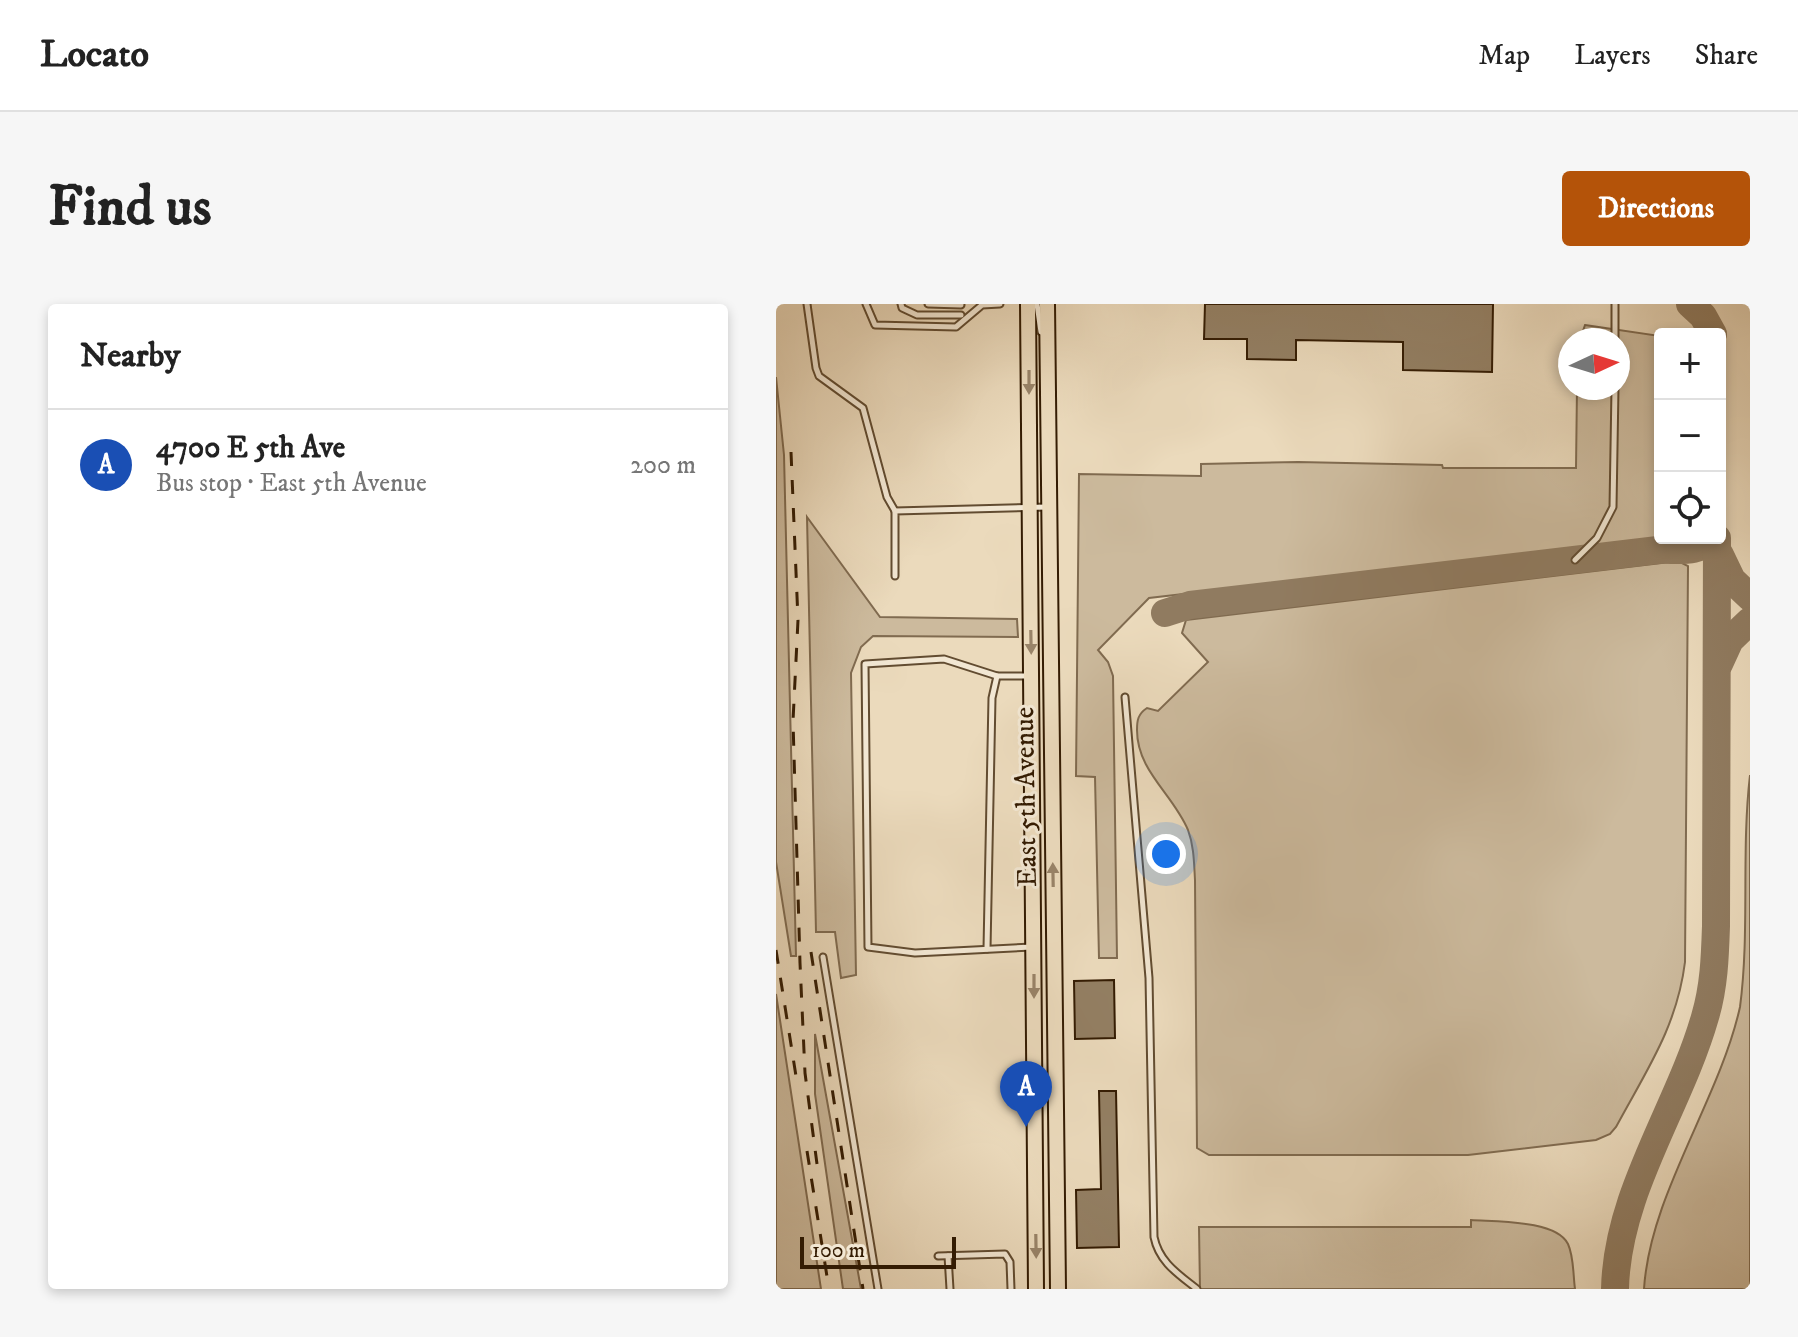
<!DOCTYPE html>
<html lang="en">
<head>
<meta charset="utf-8">
<style>
	:root { --surface:#fff; --page:#f6f6f6; --text:#222; --muted:#767676; --line:#e0e0e0; --accent:#b45309 }
	body { margin:0; font-family:"IM FELL DW Pica",serif; background:var(--page); color:var(--text) }
	.controls { position:absolute; right:24px; top:24px; display:grid; overflow:hidden; border-radius:8px; box-shadow:0 4px 12px #0003 }
	.controls button { width:72px; height:72px; display:grid; place-items:center; padding:0; border:0; border-bottom:2px solid var(--line); background:var(--surface); color:var(--text); font:40px sans-serif }
	.compass { position:absolute; left:782px; top:24px; width:72px; height:72px; border-radius:50%; background:var(--surface); box-shadow:0 4px 12px #0003; rotate:86deg }
	.scale { position:absolute; left:24px; bottom:20px; width:156px; box-sizing:border-box; padding-left:8px; border:4px solid #341c03; border-top:0; font-size:22px; line-height:28px; white-space:nowrap; color:#341c03; -webkit-text-stroke:6px #f2e7d3; paint-order:stroke }
	.you { position:absolute; left:390px; top:550px; width:28px; height:28px; margin:-20px; border:6px solid #fff; border-radius:50%; background:#1a73e8; box-shadow:0 0 0 12px #1a73e833 }
	.badge { display:grid; place-items:center; width:52px; height:52px; border-radius:50%; background:var(--accent); color:#fff; font-size:26px; font-weight:700 }
	.pin { position:absolute; translate:-50% -66px; filter:drop-shadow(0 2px 4px #0008) }
	.pin::after { content:''; position:absolute; top:42px; width:28px; height:24px; background:inherit; clip-path:polygon(0 0,100% 0,50% 100%) }
	.list { margin:0; padding:0; list-style:none }
	h2 { display:flex; justify-content:space-between; align-items:center; height:104px; margin:0; padding:0 32px; font-size:34px }
	h2 small { font-size:26px; font-weight:400; color:var(--muted) }
	.list li { display:grid; grid-template-columns:52px 1fr auto; gap:24px; align-items:center; box-sizing:border-box; height:112px; padding:0 32px; border-top:2px solid var(--line) }
	.list b { display:block; font-size:30px; white-space:nowrap }
	.list p { margin:0; font-size:26px; white-space:nowrap; color:var(--muted) }
	.list em { font-size:26px; font-style:normal; color:var(--muted) }
	.icon { flex:none; width:44px; height:44px; fill:none; stroke:currentColor; stroke-width:2; stroke-linecap:round; stroke-linejoin:round }
	.map { position:relative; flex:none; width:974px; height:985px; overflow:hidden; border-radius:8px }
	header { display:flex; align-items:center; gap:48px; box-sizing:border-box; height:112px; padding:0 40px; background:var(--surface); border-bottom:2px solid var(--line) }
	header strong { font-size:38px }
	nav { display:flex; gap:44px; margin-inline-start:auto; font-size:28px }
	.intro { display:flex; align-items:center; justify-content:space-between; box-sizing:border-box; height:192px; padding:0 48px }
	h1 { margin:0; font-size:56px }
	.button { padding:20px 36px; border-radius:8px; background:var(--accent); color:#fff; font-size:28px; font-weight:700 }
	main { display:flex; gap:48px; padding:0 48px }
	aside { flex:1; background:var(--surface); border-radius:8px; box-shadow:0 4px 12px #0003 }
	.map>svg:first-child { display:block }
	.green { fill:#ccba9d; stroke:#806b50; stroke-width:2 }
	.lines { fill:none; stroke-linecap:round; stroke-linejoin:round }
	.taxiway { stroke:#907b60; stroke-width:28 }
	.building { fill:#937f63; stroke:#341c03; stroke-width:2 }
	.service-casing { stroke:#624c31; stroke-width:9 }
	.primary-casing { stroke:#341c03; stroke-width:18 }
	.service { stroke:#f2e7d3; stroke-width:5 }
	.primary { stroke:#ebdabc; stroke-width:14 }
	.rail { stroke:#341c03; stroke-width:3; stroke-dasharray:14 14; stroke-linecap:butt }
	.oneway { fill:#998469 }
	.labels { text-anchor:middle; dominant-baseline:central; stroke-width:6; stroke-linejoin:round; paint-order:stroke }
	.street-label { font-size:28px; fill:#341c03; stroke:#f2e7d3 }
</style>
</head>
<body>
<header>
<strong>Locato</strong>
<nav><a>Map</a><a>Layers</a><a>Share</a></nav>
</header>
<div class="intro"><h1>Find us</h1><a class="button">Directions</a></div>
<main>
<aside>
<h2>Nearby<small></small></h2>
<ul class="list">
<li><span class="badge" style="background:#1a4fb4">A</span><div><b>4700 E 5th Ave</b><p>Bus stop · East 5th Avenue</p></div><em>200 m</em></li>
</ul>
</aside>
<div class="map">
<svg width="974" height="985" viewBox="0 0 974 985">
	<rect width="100%" height="100%" fill="#ebdabc"/>
	<filter id="stains"><feTurbulence type="fractalNoise" baseFrequency=".0025" numOctaves="4"/><feColorMatrix values="0 0 0 0 .2 0 0 0 0 .09 0 0 0 0 .02 0 0 0 .5 -.17"/></filter>
	<radialGradient id="worn" r=".72"><stop offset=".6" stop-color="#630" stop-opacity="0"/><stop offset="1" stop-color="#630" stop-opacity=".3"/></radialGradient>
	<g class="green">
		<polygon points="809,21 884,32 884,234 889,234 373,294 322,346 332,358 337,372 341,654 323,654 319,473 300,472 303,170 425,172 425,160 522,158 666,161 667,164 800,164 801,84 842,84 842,36 804,36"/>
		<polygon points="0,73 8,151 20,652 15,652 0,558"/>
		<polygon points="31,213 104,313 241,315 242,333 97,332 85,343 75,369 80,671 65,674 59,628 40,628"/>
		<path d="M902,257L912,262L909,658C901,723 870,767 840,823L834,830L820,836L692,851H433L421,844L419,576C418,559 418,542 412,526C397,490 361,467 361,426C361,416 362,410 371,404L382,407L432,358L406,329L410,316Z"/>
		<path d="M974,471V985H868C874,890 943,797 964,703C974,627 965,548 974,471Z"/>
		<polygon points="0,690 45,985 0,985"/>
		<polygon points="39,730 85,985 67,985 39,790"/>
		<path d="M695,916C721,918 780,916 792,940C798,953 797,971 799,985H424L423,923H695Z"/>
	</g>
	<g class="lines">
		<g class="taxiway">
			<polyline points="914,0 927,12 937,30"/>
			<polyline points="944,251 956,276 974,293"/>
			<path d="M389,309L414,301L882,246C901,245 924,250 937,234"/>
			<polyline points="943,360 954,336 974,317"/>
			<path d="M839,985C841,888 903,804 929,713C938,683 939,653 940,622L941,234"/>
		</g>
	</g>
	<g class="building">
		<polygon points="429,0 717,0 716,68 627,66 627,38 520,36 520,56 471,55 471,35 428,35"/>
		<polygon points="338,676 339,734 299,735 298,677"/>
		<polygon points="323,787 340,787 343,943 301,944 300,886 325,885"/>
	</g>
	<g class="lines">
		<g class="service-casing">
			<g id="service">
				<polyline points="31,0 40,64 43,72 87,104 111,193 119,207"/>
				<polyline points="90,0 99,21 180,23 206,1 224,0"/>
				<polyline points="125,0 126,4 141,11 185,11"/>
				<polyline points="152,0 185,1"/>
				<polyline points="261,0 265,28"/>
				<polyline points="839,0 839,36"/>
				<polyline points="799,256 821,234 837,203 839,84"/>
				<polyline points="119,272 119,207 272,203"/>
				<polyline points="253,372 221,372 168,355 89,360 92,643 139,649 256,643"/>
				<path d="M349,393L373,674L378,933C383,958 402,970 421,985"/>
				<polyline points="211,645 216,394 221,372"/>
				<polyline points="47,653 102,985"/>
				<polyline points="162,952 229,950 234,958 235,985"/>
				<polyline points="172,952 174,985"/>
			</g>
		</g>
		<g class="primary-casing">
			<g id="primary">
				<polyline points="252,0 260,985"/>
				<polyline points="271,0 282,985"/>
			</g>
		</g>
		<use href="#service" class="service"/>
		<use href="#primary" class="primary"/>
		<g class="rail">
			<polyline points="15,148 22,316 17,417 24,659 29,769 41,860"/>
			<polyline points="0,646 20,772"/>
			<polyline points="35,648 87,985"/>
			<polyline points="31,847 53,985"/>
		</g>
	</g>
	<defs><path id="oneway-solid" d="M-6-.8H1V-3.2L6.5 0L1 3.2V.8H-6Z" transform="scale(2)"/></defs>
	<g class="oneway">
		<use href="#oneway-solid" transform="translate(253 78) rotate(90)"/>
		<use href="#oneway-solid" transform="translate(255 338) rotate(89)"/>
		<use href="#oneway-solid" transform="translate(277 571) rotate(-91)"/>
		<use href="#oneway-solid" transform="translate(258 682) rotate(90)"/>
		<use href="#oneway-solid" transform="translate(260 942) rotate(89)"/>
	</g>
	<g class="labels">
		<g class="street-label">
			<text transform="translate(250 493) rotate(-91)">East 5th Avenue</text>
		</g>
	</g>
	<rect width="100%" height="100%" filter="url(#stains)"/>
	<rect width="100%" height="100%" fill="url(#worn)"/>
</svg>
<div class="controls">
<button>+</button>
<button>−</button>
<button><svg class="icon" aria-label="locate" viewBox="0 0 24 24"><circle cx="12" cy="12" r="6"/><path d="M12 2v4M12 18v4M2 12h4M18 12h4"/></svg></button>
</div>
<svg class="compass" viewBox="-18 -18 36 36"><path d="M0-13l5 13h-10z" fill="#e53935"/><path d="M0 13l5-13h-10z" fill="#767676"/></svg>
<div class="scale">100 m</div>
<div class="you"></div>
<div class="pin badge" style="left:250px;top:823px;background:#1a4fb4">A</div>
</div>
</main>
</body>
</html>
